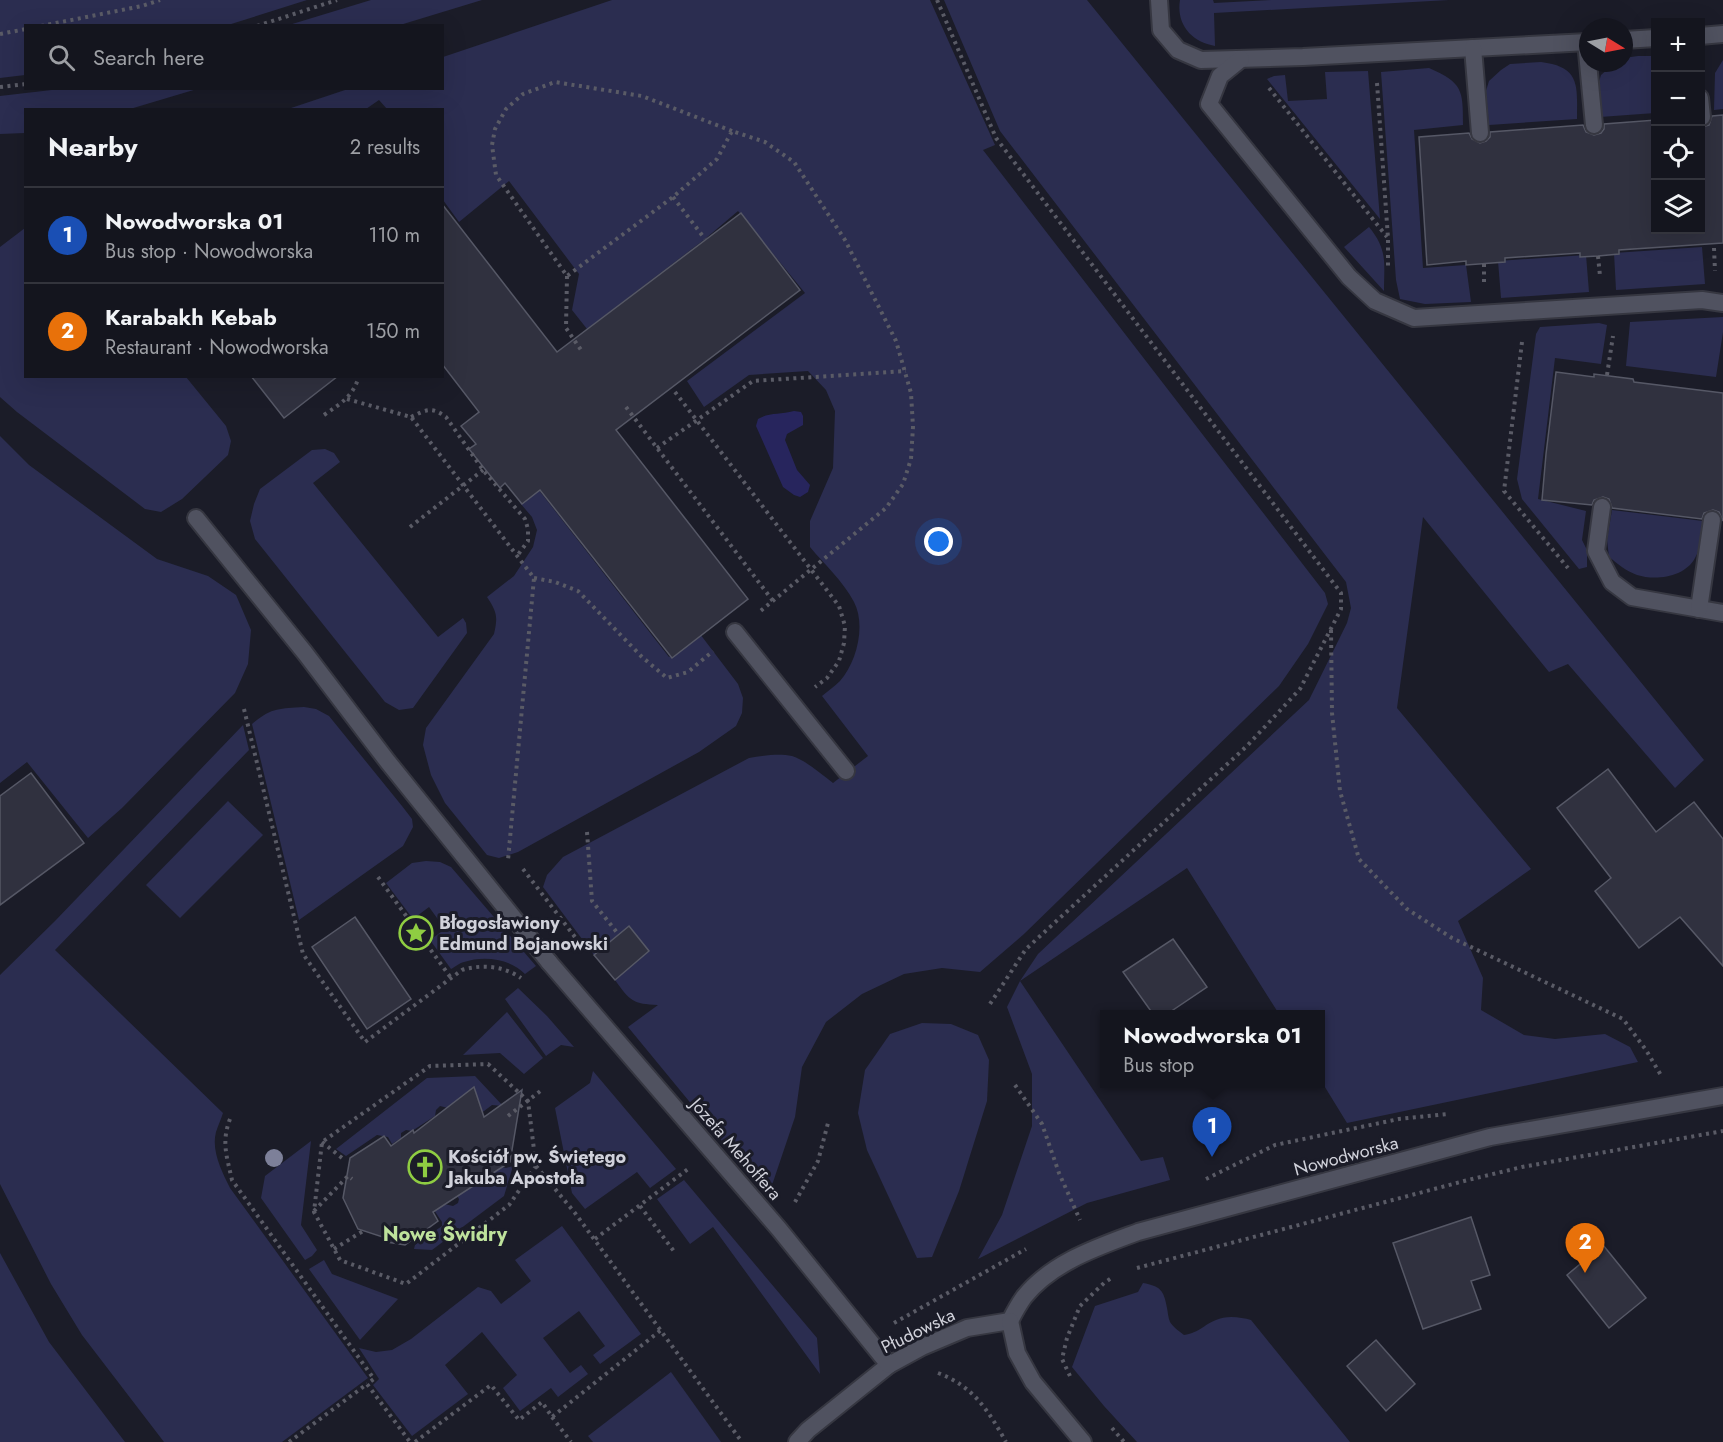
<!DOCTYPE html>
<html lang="en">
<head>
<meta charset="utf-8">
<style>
	:root { --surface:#14151e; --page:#1d1e27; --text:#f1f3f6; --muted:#9d9fa4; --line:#33343c; --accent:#2563eb }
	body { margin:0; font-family:Jost,sans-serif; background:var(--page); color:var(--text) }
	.controls { position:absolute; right:18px; top:18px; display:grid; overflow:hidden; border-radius:0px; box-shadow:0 6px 24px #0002 }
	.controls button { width:54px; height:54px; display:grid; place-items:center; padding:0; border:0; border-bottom:2px solid var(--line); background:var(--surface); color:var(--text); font:30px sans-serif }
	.compass { position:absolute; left:1579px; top:18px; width:54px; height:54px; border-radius:50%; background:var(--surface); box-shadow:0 6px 24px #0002; rotate:100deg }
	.you { position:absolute; left:939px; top:542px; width:21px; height:21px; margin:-15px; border:4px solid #fff; border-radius:50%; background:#1a73e8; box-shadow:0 0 0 9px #1a73e833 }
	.badge { display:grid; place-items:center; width:39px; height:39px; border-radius:50%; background:var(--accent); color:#fff; font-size:20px; font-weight:700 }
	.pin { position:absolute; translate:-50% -50px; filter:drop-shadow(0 2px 3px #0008) }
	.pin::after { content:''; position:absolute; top:32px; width:21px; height:18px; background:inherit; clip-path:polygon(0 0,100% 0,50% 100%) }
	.popup { position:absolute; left:1100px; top:1010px; width:225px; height:78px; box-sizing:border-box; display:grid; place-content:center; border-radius:0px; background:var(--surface); filter:drop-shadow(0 2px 4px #0005); font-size:20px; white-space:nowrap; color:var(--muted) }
	.popup b { font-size:22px; color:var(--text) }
	.popup::after { content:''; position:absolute; left:50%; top:100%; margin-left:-12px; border:12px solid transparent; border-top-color:var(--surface) }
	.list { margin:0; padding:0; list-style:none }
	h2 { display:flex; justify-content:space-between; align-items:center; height:78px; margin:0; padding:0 24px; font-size:26px }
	h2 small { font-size:20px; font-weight:400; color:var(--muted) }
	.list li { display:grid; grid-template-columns:39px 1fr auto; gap:18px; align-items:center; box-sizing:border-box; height:96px; padding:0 24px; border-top:2px solid var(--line) }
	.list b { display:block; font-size:22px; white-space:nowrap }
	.list p { margin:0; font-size:20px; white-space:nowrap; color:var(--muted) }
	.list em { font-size:20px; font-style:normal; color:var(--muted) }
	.icon { flex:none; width:33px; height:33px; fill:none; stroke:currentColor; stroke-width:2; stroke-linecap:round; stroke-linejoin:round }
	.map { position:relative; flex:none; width:1723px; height:1442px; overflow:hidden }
	.search { position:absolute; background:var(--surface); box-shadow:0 6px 24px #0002; left:24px; top:24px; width:420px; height:66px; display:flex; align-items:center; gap:15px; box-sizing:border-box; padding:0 21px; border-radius:0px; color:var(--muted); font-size:22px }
	.panel { position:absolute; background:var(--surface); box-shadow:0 6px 24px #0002; left:24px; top:108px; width:420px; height:270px; border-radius:0px }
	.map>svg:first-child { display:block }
	.green { fill:#2b2d50 }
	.water { fill:#27255d }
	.building { fill:#30313f; stroke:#565866; stroke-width:1.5 }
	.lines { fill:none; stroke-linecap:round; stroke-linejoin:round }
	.service-casing { stroke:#363741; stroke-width:20 }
	.minor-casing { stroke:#363741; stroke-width:20 }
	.tertiary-casing { stroke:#363741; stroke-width:20 }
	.path { stroke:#5a5b66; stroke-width:4; stroke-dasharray:3 4.5; stroke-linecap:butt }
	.service { stroke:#505260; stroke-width:16 }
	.minor { stroke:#505260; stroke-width:16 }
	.tertiary { stroke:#505260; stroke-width:16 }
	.tree { fill:#7d8099 }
	.labels { text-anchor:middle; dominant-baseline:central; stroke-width:6; stroke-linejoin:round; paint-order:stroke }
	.poi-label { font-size:18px; font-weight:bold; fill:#d0d1da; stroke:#1b1c28; text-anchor:start }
	.street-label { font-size:18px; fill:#d0d1da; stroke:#1b1c28 }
	.neighbourhood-label { font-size:20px; font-weight:bold; fill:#bee29c; stroke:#1b1c28 }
</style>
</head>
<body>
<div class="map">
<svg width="1723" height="1442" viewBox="0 0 1723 1442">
	<rect width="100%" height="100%" fill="#1b1c28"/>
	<g class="green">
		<polygon points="0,0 307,0 228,25 26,26 25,75 0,78"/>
		<polygon points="371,0 482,0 400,25 289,25"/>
		<path d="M612,0H930L995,145L983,150L1325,593L1328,604L1308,644L1279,686L1024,934L980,972L942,968L904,974L862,994L826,1022L802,1067L795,1117L768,1197L628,1027L658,1005C633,1004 630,1001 615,980L649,951L629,927L594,955L543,887L547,875L563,857L749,758C762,756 778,753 792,756C807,761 821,774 833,783L868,756L822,696C828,691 835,686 840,681C857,662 866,625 854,602C843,581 824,564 810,547V521L833,468L835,411L826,390L808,371L749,375L704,407L687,381L805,293L738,211L705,239L587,329L572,310L579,274L509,181L459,222L443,200L442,110L387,109L379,100L366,109L285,110L348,89L442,88L443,57Z"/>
		<polygon points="944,0 1087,0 1704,760 1675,788 1568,664 1549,672 1423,517 1397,708 1531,869 1458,921 1483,978 1481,1010 1524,1035 1555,1039 1605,1034 1630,1047 1638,1062 1347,1123 1320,1079 1320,1014 1279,1014 1187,868 1020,981 1141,1161 1163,1157 1170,1180 1087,1203 978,1259 1002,1215 1032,1126 1032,1074 1007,1007 1020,981 1038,954 1309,700 1347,623 1351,608 1346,582 1000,131"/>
		<path d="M1180,0H1213L1214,3L1271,0H1449L1214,13L1215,46C1191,42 1176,24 1180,0Z"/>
		<polygon points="1638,56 1655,56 1655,113 1600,117 1598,85 1601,75 1615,63 1624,63 1624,58"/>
		<polygon points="1723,60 1723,109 1714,110 1715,73"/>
		<path d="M1541,62C1581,67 1577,86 1577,119L1489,125L1486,91L1489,81L1501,70L1510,64Z"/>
		<path d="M1429,68C1463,83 1463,90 1463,125L1414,130L1423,268L1466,265L1471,302L1425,304L1400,299L1396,280L1381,72Z"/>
		<polygon points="1368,71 1380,219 1267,79 1274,76 1285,75 1288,101 1327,99 1325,72"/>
		<polygon points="60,89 60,88 197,89 130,109 26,110 25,133 0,134 0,96"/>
		<path d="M1369,227C1388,250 1384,263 1384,291L1344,247Z"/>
		<polygon points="25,228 26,376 186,377 226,426 231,441 228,455 182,499 161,512 145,509 17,412 0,397 0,247"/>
		<polygon points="1702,247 1705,284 1616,290 1614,253"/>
		<polygon points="1586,255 1589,292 1501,298 1498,261"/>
		<polygon points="1723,317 1723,332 1716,377 1626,366 1630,322"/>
		<polygon points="1599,323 1607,325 1601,364 1555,358 1538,499 1586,511 1582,540 1587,550 1587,567 1579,569 1522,499 1517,479 1536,334 1540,327"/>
		<polygon points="0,436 29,465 157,559 208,576 236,595 251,630 248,664 235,693 122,808 88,838 27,762 0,783"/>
		<polygon points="325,449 334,453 340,462 313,483 438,637 463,618 466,623 467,633 413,708 399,710 385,702 255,539 250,521 254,504 260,489 312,450"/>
		<path d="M538,489L669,657L700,634L738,684L743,698L742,713L736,726L699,752L518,852L499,858L487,855L445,803L431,775L423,745L426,728L494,634C498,617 497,612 487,597L514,576L533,547L537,530L532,517L520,503Z"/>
		<path d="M1612,510L1703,521C1701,533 1701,548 1695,558C1685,577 1656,581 1637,575C1626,571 1618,564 1609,557L1607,540Z"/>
		<path d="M304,707L316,709L329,716L402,806L412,819L413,827L403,846L299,920L252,724C272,707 279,709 304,707Z"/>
		<path d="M243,725L249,750L55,950L223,1113C221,1119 218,1126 216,1132C211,1151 222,1172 230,1188L368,1378L282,1442H164L82,1335L51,1284L0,1184V975L55,921Z"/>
		<polygon points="228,801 263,835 180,918 146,885"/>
		<path d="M426,861L440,862L451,867L536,966L525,974C511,959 484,955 464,962C459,963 455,967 451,969L430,940L445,929L429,907L413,919L386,883L412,863Z"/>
		<polygon points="518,988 547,1016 574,1047 561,1045 546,1056 505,999"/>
		<polygon points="507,1012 543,1058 524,1074 500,1053 463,1055"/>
		<polygon points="922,1023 951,1024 978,1035 989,1060 987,1101 959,1191 932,1257 917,1258 867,1150 858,1113 865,1070 890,1034"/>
		<polygon points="593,1071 676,1169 650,1188 637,1172 585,1209 572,1193 555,1108 590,1083"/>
		<polygon points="475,1076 503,1106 492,1105 480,1114 471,1094 462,1096 460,1100 448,1108 440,1106 436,1110 435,1116 412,1131 406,1130 401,1133 401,1138 392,1144 388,1137 377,1135 346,1156 336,1149 427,1078"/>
		<polygon points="311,1141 301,1225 317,1250 312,1256 305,1260 261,1198 265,1176"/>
		<polygon points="513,1166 504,1196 432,1250 414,1249 415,1245 442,1226 442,1222 434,1210 444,1204 453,1206 458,1203 459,1199 457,1196 477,1183 487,1184 491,1181 490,1175 502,1167 506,1168"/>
		<polygon points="684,1180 817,1338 820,1374 713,1227 690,1244 657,1199"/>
		<polygon points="562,1226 641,1334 600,1364 593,1355 605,1346 579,1311 543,1338 570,1373 581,1365 588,1374 558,1397 551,1388 520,1411 503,1388 517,1375 482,1332 445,1365 468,1394 412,1436 373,1385 379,1379 359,1348 376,1352 392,1350 411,1339 478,1287 491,1291 501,1304 531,1281 515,1260"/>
		<polygon points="0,1253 49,1342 125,1442 0,1442"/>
		<polygon points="324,1260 332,1274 398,1299 360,1340 309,1269"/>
		<path d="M1143,1283C1160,1286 1164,1290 1167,1308C1168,1313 1168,1317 1170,1322C1173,1327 1179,1331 1184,1335C1201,1332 1203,1325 1216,1320C1226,1315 1241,1317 1251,1320L1350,1442H1137L1104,1406L1072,1367L1095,1306L1138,1292Z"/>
		<polygon points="671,1372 721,1442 593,1442 588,1436"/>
	</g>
	<path class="water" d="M794,411L801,412L803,416V425L787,434L785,440L797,470L810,485L808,492L800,497L794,495L783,487L756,426L758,419C770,412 780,415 794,411Z"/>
	<g class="building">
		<polygon points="1723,115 1723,243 1619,250 1619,254 1598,256 1580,257 1580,253 1505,258 1505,262 1466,265 1466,261 1427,265 1419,137 1469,133 1472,139 1480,143 1486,141 1490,137 1490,132 1583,125 1586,132 1594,135 1601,133 1604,129 1604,124 1656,120 1656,230 1701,230 1701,127 1709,125 1712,116"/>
		<polygon points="442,204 557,352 741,213 800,290 616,430 748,599 672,658 540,490 522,504 505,483 500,488 469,449 476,444 461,426 479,412 442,364"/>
		<polygon points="1556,372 1594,377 1594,374 1633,379 1634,382 1723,393 1723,521 1719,512 1713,510 1704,513 1702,519 1612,508 1609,499 1603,497 1594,500 1592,505 1542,500 1546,454"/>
		<polygon points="251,376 338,376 284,418"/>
		<polygon points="1608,769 1656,832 1694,802 1723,839 1723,966 1680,917 1639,948 1595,891 1611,878 1557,808"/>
		<polygon points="31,773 84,843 0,905 0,796"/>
		<polygon points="355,917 411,999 367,1029 312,947"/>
		<polygon points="629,926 649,951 615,980 594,955"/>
		<polygon points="1173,939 1207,987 1167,1014 1153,1014 1123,972"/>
		<polygon points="474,1087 484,1117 522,1090 510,1162 433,1212 438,1221 405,1245 387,1242 386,1238 358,1229 343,1198 350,1158 384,1136 391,1146 413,1130 414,1133"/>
		<polygon points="1471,1217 1490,1275 1471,1281 1481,1309 1423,1329 1393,1243"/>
		<polygon points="1603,1245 1646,1298 1609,1328 1567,1275"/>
		<polygon points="1376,1340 1415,1384 1386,1411 1347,1366"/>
	</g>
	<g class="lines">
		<g class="service-casing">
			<g id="service">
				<polyline points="1159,0 1161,30 1178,50 1201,60 1303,57 1588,42"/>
				<polyline points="1700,36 1723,34"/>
				<polyline points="1624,40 1656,38"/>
				<polyline points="1586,42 1594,125"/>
				<polyline points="1473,48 1480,133"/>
				<polyline points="1241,59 1220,76 1209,104 1349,277 1375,301 1414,318 1702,300 1723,303"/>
				<polyline points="1700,98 1702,117"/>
				<polyline points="1602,507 1596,551 1612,582 1632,597 1723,613"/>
				<polyline points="196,518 305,653 388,762 549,962"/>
				<polyline points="1699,609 1712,520"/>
				<polyline points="735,632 846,771"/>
				<polyline points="797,1442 808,1430 889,1365"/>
			</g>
		</g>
		<g class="minor-casing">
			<path id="minor" d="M549,962L779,1229L889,1365L922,1347L967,1328L1010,1321C1014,1313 1019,1304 1024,1297C1052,1262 1098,1247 1138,1232L1490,1137L1723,1096"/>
		</g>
		<g class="tertiary-casing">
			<polyline id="tertiary" points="1010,1321 1017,1353 1033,1382 1083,1442"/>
		</g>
		<g class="path">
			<polyline points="937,0 996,138 1341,593 1341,609 1300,689 1247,746 1026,949 988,1007"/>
			<polyline points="41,26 142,6 160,0"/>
			<polyline points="257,26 337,0"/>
			<polyline points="0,34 26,29"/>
			<polyline points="1377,83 1388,238 1388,270"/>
			<polyline points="0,87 26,84"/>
			<polyline points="1269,88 1387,237"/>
			<polyline points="732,131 642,96 555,82 523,94 506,109 495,129 492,145 496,175 567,276 673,197 717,159 732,131 765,142 794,162 845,240 896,341 911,393 913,427 911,459 903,484 886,508 758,613"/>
			<polyline points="673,197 705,239"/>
			<polyline points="1714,248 1715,271"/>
			<polyline points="1598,256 1600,276"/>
			<polyline points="1484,264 1484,284"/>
			<polyline points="567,276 566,328 581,350"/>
			<polyline points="1522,342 1504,491 1568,568"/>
			<polyline points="1607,375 1613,336"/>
			<polyline points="675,392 839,606 845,626 844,643 839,661 827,678 815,687"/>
			<polyline points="347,399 411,417 534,578 508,860"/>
			<polyline points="626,407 773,601"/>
			<path d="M324,415C341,403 353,397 359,376"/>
			<path d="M411,417C426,410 431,406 446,417L483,470L525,519L528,529V541L517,556"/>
			<polyline points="657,448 753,381 906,371"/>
			<polyline points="410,527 483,470"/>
			<polyline points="534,578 555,582 578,591 642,657 667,678 688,672 713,651"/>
			<polyline points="1331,630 1332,713 1340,791 1359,859 1407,909 1452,938 1623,1019 1646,1050 1662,1077"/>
			<path d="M244,709L303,954L365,1042L462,970C482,964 504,966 521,978"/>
			<polyline points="587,832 592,901 619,935"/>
			<polyline points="523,869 578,941 580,948"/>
			<polyline points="378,877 451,978"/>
			<polygon points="488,1064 528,1101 536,1166 509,1205 406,1284 340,1260 314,1212 322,1142 430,1066"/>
			<polyline points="1015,1085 1042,1124 1059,1173 1080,1220"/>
			<polyline points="508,1116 543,1089"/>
			<path d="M230,1119C221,1142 227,1157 232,1180L374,1379L367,1384"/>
			<polyline points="322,1142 342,1158"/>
			<polyline points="536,1166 575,1213 742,1442"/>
			<polyline points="1206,1179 1275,1145 1399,1119 1448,1114"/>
			<polyline points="795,1202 818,1161 828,1123"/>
			<polyline points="640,1206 676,1254"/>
			<polyline points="314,1211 348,1176 352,1179"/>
			<polyline points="595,1239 688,1169"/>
			<polyline points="334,1249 363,1231"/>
			<polyline points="1137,1268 1468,1180 1522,1167 1723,1131"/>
			<polyline points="894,1323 1026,1249"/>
			<path d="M938,1373C973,1386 988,1410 1006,1442"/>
			<polyline points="1070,1376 1062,1359 1067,1338 1080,1306 1104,1283 1113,1277"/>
			<polyline points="552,1417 571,1442"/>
			<polyline points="1112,1428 1124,1442"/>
			<polyline points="289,1442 367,1384 410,1442"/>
			<polyline points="415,1442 491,1385 519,1420 542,1402 552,1417 661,1330"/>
		</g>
		<use href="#service" class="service"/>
		<use href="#minor" class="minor"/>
		<use href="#tertiary" class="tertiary"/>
	</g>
	<circle class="tree" cx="274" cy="1158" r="9"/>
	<defs>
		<g id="sight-ring" transform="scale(1.725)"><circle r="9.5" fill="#1b1c28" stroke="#8fcd42" stroke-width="1.5"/><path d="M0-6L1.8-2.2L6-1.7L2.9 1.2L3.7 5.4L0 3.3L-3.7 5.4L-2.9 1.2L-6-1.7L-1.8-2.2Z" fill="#8fcd42"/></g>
		<g id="church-ring" transform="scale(1.725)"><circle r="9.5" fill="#1b1c28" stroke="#8fcd42" stroke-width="1.5"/><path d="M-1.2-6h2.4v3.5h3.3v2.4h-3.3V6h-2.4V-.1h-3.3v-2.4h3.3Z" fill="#8fcd42"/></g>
	</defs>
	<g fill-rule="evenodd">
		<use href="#sight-ring" x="416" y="933"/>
		<use href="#church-ring" x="425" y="1167"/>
	</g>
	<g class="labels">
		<g class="poi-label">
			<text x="439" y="923">Błogosławiony<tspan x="439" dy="21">Edmund Bojanowski</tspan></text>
			<text x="448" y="1157">Kościół pw. Świętego<tspan x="448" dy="21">Jakuba Apostoła</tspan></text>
		</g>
		<g class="street-label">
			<text transform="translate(736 1149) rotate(49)">Józefa Mehoffera</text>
			<text transform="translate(1346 1156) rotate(-15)">Nowodworska</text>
			<text transform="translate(918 1331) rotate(-26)">Płudowska</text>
		</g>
		<g class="neighbourhood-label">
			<text x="445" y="1234">Nowe Świdry</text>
		</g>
	</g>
</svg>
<div class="controls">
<button>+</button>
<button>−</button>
<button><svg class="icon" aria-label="locate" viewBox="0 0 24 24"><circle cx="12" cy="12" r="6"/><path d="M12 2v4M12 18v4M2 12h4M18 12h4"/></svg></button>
<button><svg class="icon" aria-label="layers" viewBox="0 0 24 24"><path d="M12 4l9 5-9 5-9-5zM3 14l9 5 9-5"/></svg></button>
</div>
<svg class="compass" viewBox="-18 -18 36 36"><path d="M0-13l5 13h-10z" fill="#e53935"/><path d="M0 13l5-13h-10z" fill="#9d9fa4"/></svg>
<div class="you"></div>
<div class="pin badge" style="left:1212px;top:1157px;background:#1a4fb4">1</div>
<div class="popup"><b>Nowodworska 01</b>Bus stop</div>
<div class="pin badge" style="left:1585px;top:1273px;background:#e8710a">2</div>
<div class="search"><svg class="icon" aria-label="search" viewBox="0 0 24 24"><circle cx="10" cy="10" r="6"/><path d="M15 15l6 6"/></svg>Search here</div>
<section class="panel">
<h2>Nearby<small>2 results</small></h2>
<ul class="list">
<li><span class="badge" style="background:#1a4fb4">1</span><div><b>Nowodworska 01</b><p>Bus stop · Nowodworska</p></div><em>110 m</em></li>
<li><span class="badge" style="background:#e8710a">2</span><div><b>Karabakh Kebab</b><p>Restaurant · Nowodworska</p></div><em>150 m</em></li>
</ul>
</section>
</div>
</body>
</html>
